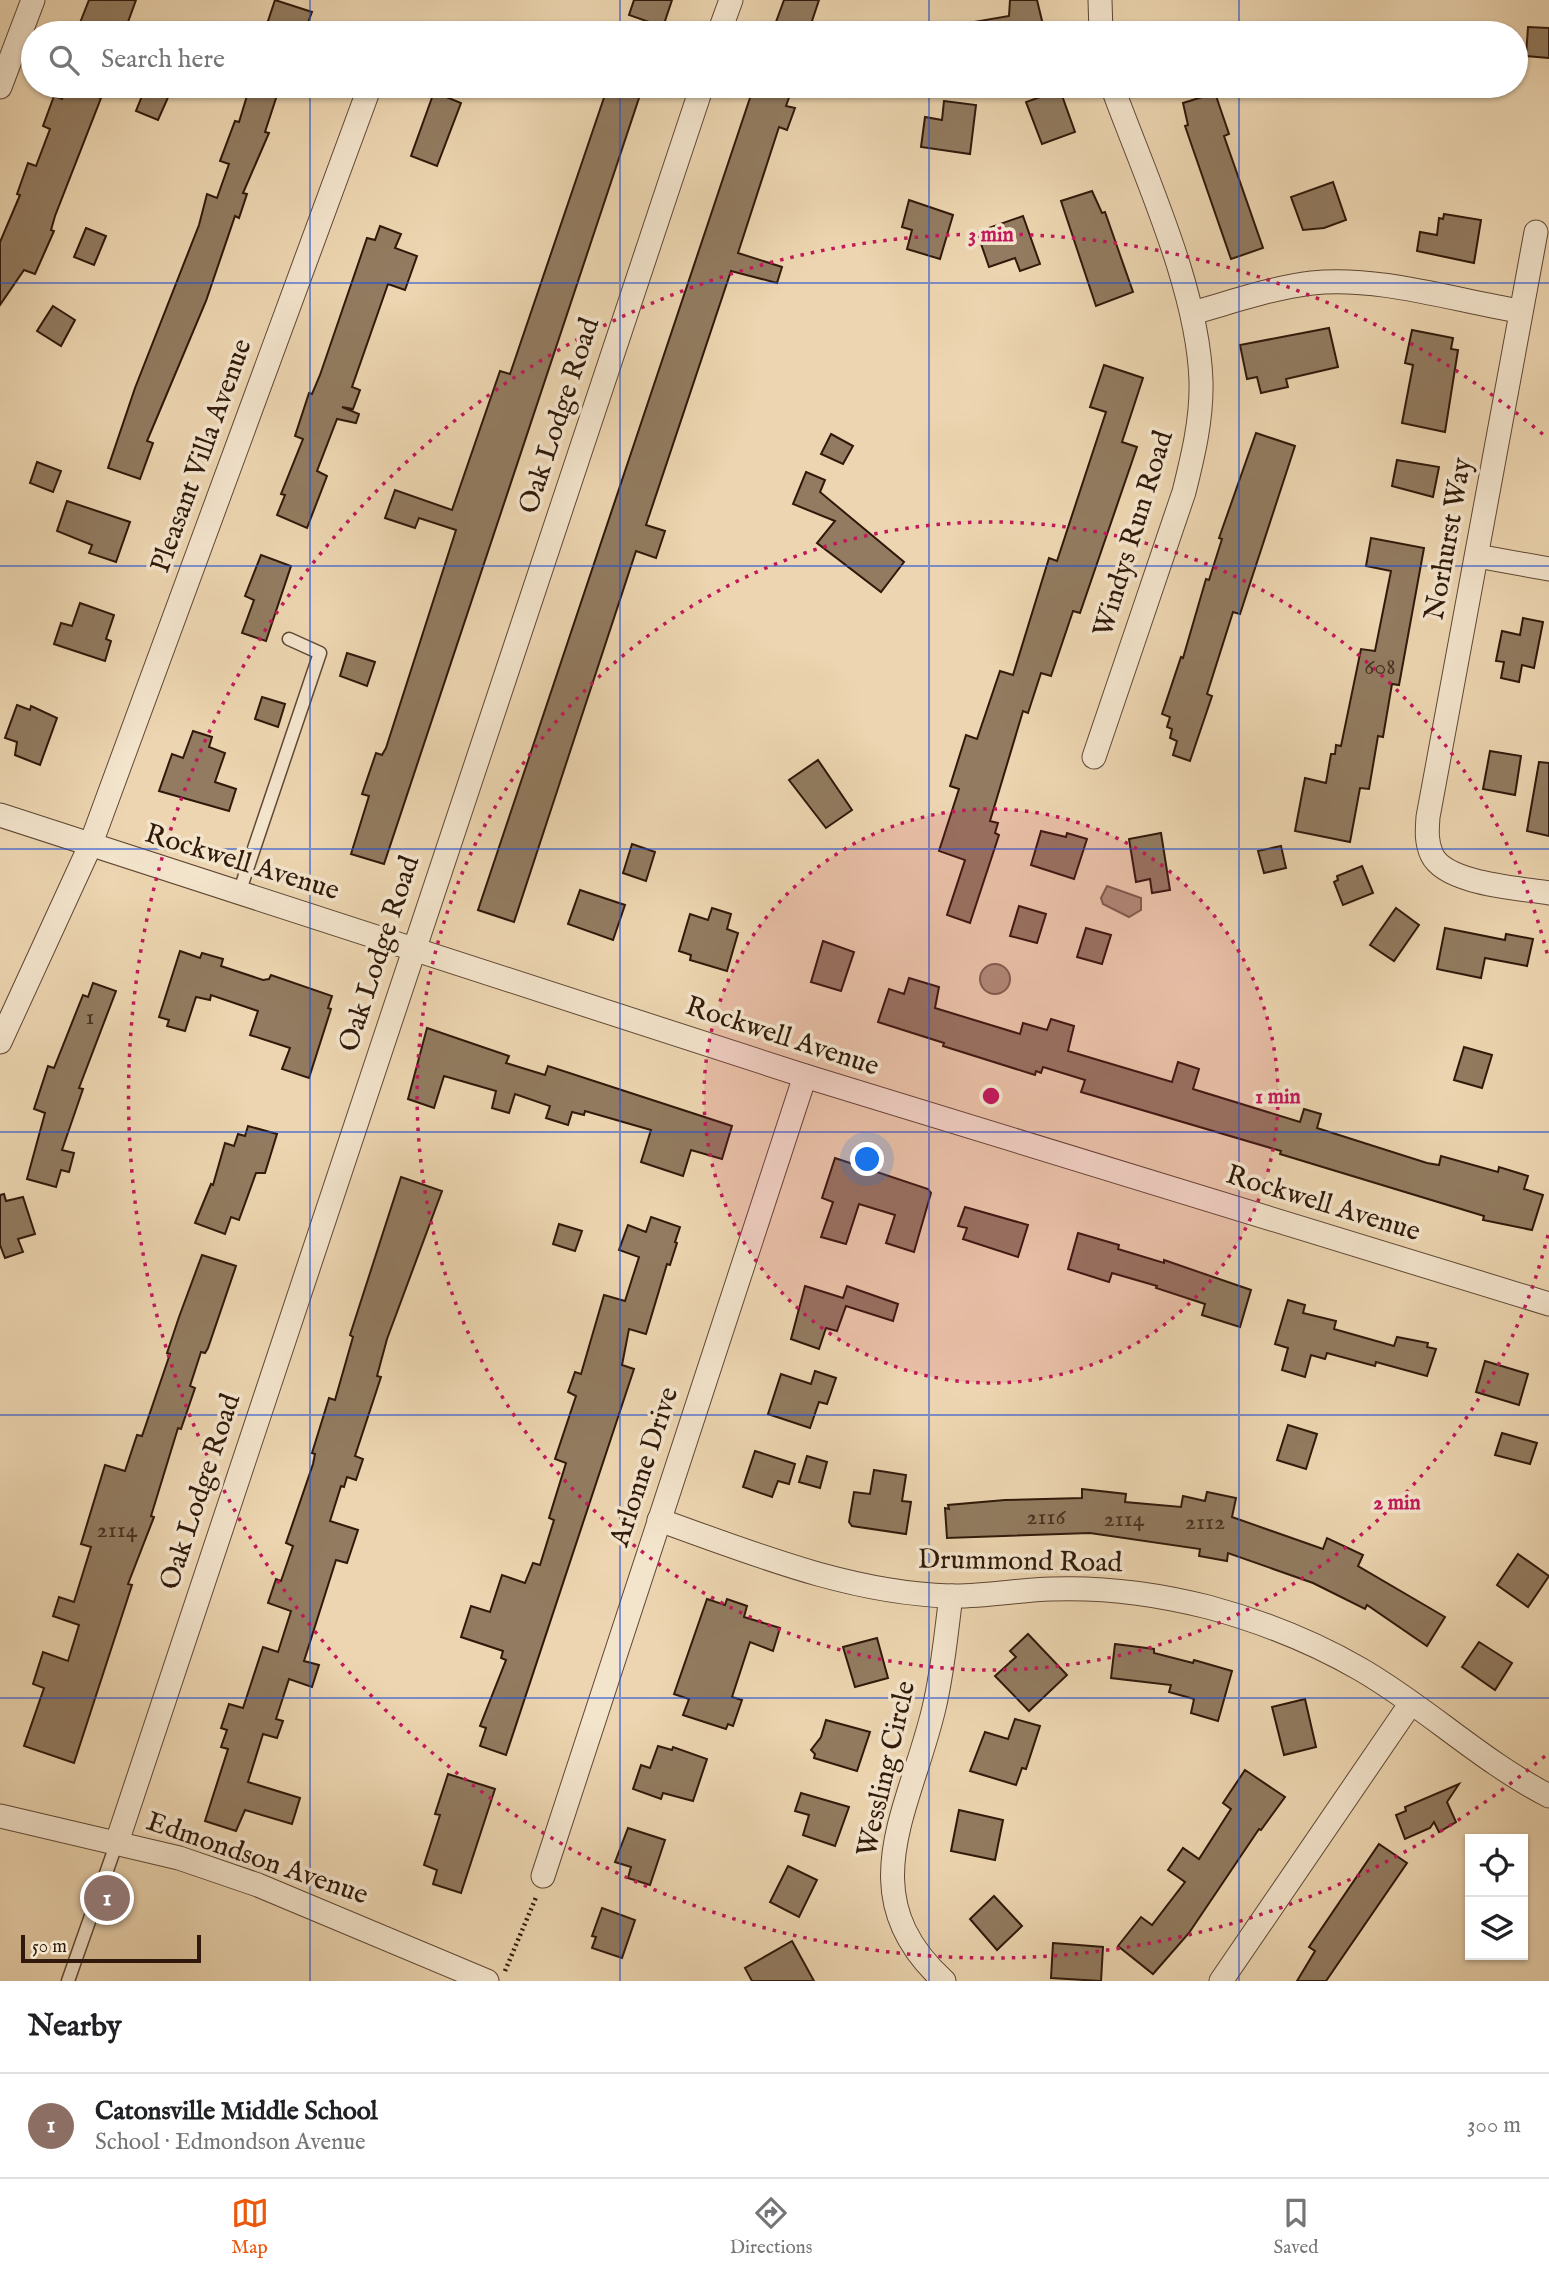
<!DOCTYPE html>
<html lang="en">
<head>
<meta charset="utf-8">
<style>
	:root { --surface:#fff; --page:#f2f2f2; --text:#202124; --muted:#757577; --line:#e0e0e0; --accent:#ea580c }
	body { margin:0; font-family:"IM FELL English",serif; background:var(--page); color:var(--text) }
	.controls { position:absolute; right:21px; bottom:21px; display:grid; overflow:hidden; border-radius:0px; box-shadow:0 2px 5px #0004 }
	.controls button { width:63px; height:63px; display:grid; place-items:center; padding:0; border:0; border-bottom:2px solid var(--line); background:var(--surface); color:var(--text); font:35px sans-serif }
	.scale { position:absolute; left:21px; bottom:18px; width:180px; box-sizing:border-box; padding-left:7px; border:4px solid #30190a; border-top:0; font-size:19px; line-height:24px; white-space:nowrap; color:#30190a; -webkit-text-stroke:5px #f3e4cc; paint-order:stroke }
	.you { position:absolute; left:868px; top:1160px; width:24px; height:24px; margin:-18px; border:5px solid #fff; border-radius:50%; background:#1a73e8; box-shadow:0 0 0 10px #1a73e833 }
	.badge { display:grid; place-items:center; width:46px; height:46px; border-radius:50%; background:var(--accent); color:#fff; font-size:23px; font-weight:700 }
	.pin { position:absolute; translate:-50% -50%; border:4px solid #fff; box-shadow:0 2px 7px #0006 }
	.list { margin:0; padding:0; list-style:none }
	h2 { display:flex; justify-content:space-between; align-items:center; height:91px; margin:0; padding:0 28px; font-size:30px }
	h2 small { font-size:23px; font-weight:400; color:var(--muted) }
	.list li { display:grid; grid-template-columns:46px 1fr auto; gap:21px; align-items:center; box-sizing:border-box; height:105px; padding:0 28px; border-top:2px solid var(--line) }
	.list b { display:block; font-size:26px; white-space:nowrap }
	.list p { margin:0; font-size:23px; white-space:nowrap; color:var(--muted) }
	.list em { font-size:23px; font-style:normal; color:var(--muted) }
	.icon { flex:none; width:38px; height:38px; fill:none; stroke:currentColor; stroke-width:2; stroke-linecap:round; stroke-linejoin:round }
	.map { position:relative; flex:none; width:1549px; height:1981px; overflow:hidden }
	.search { position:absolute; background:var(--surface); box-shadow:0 2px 5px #0004; left:21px; right:21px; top:21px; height:77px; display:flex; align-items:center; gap:18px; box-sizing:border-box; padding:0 24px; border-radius:38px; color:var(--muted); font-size:26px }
	.sheet { height:196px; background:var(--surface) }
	nav { display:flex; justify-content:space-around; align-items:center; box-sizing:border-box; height:98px; border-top:2px solid var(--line); background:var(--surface); font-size:19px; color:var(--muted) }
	nav a { display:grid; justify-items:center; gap:4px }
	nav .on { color:var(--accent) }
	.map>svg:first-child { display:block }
	.water { fill:#ac9578; stroke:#7a634c; stroke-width:2 }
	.building { fill:#927b60; stroke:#30190a; stroke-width:2 }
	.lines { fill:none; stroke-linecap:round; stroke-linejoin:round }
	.service-casing { stroke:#5f4834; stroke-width:15 }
	.minor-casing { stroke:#5f4834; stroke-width:25 }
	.path { stroke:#30190a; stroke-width:4.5; stroke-dasharray:2 3.5; stroke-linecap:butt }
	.service { stroke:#f3e4cc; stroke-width:12 }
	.minor { stroke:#f3e4cc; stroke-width:23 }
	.grid { fill:none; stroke:#1d4ed8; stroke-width:2; stroke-opacity:0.55 }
	.ring { fill:none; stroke:#c2185b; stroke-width:3.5; stroke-dasharray:3.5 7 }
	.labels { text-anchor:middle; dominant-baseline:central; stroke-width:7; stroke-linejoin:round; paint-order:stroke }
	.number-label { font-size:24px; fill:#483220 }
	.street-label { font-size:28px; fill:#30190a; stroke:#f3e4cc }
	.centre { fill:#c2185b; stroke:#f3e4cc; stroke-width:3.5 }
	.ring-label { font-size:21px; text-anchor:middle; font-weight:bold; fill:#c2185b; stroke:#f3e4cc; stroke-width:7; stroke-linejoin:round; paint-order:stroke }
</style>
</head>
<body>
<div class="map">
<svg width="1549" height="1981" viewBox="0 0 1549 1981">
	<rect width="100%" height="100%" fill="#ecd5b0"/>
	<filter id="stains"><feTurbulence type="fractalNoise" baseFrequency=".00286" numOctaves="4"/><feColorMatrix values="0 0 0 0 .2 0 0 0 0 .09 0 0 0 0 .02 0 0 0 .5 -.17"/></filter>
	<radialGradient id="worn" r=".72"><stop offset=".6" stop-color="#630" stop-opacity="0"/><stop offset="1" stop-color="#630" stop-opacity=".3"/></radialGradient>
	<g class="water">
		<polygon points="1107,886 1141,898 1141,910 1129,917 1103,904 1101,898"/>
		<circle cx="995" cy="979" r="15"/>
	</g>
	<g class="building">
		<polygon points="89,0 136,0 124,33 76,33"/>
		<polygon points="275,0 312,12 304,33 264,33"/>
		<polygon points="634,0 672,0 663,27 629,15"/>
		<polygon points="784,0 819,0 808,33 772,33"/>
		<polygon points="1010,0 1037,0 1045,33 969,33 968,23 1009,16"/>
		<polygon points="1528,27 1549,28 1549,58 1526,56"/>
		<polygon points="67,86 101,98 55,216 51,230 54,231 35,274 24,270 0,305 0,242 20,195 17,194 28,163 36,166 50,129 43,126 54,96 62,99"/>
		<polygon points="146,86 170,93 158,120 136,111"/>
		<polygon points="250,86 280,86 265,132 269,133 243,193 247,194 239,218 235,216 206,301 147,441 153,443 140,479 108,468 135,388 199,225 207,194 217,198 229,164 220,161 235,121 239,122"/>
		<polygon points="608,86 643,86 384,864 351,854 369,796 362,794 376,753 382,755 386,748 456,530 419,518 415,528 385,518 395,490 452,510 500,371 510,374"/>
		<polygon points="754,86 773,86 791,92 786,106 795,108 787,130 779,127 738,253 782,267 777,283 731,271 646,525 665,531 656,558 636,551 514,922 478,910"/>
		<polygon points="1060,90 1075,132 1042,144 1026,102"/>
		<polygon points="434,92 461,103 437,166 411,156"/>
		<polygon points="1215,93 1229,134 1224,136 1263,248 1231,259 1185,126 1188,125 1183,103"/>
		<polygon points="944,101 976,105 970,154 921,147 925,117 942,120"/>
		<polygon points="1333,182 1346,220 1324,228 1303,230 1291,197"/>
		<polygon points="1092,191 1102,213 1105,212 1133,292 1096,306 1061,201"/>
		<polygon points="909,200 953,215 940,259 907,249 912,230 902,227"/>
		<polygon points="1444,214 1481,220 1474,263 1417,251 1420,232 1437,235 1439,218 1443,219"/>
		<polygon points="1023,216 1040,264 1020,271 1015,258 989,267 977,232"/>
		<polygon points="380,226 401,234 395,248 417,256 405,290 388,284 352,387 360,390 353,409 342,407 359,414 356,423 337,419 317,471 327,476 307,528 277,515 285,495 281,494 303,439 295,436 309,393 312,394 320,375 367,238 375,240"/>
		<polygon points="86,228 106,236 94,265 74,257"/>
		<polygon points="53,306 75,320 61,346 37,331"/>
		<polygon points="1329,328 1338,367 1286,379 1288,387 1261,393 1257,377 1247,379 1240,345"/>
		<polygon points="1412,330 1453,338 1451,349 1458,350 1445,432 1402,423 1413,365 1405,363"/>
		<polygon points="1104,365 1143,378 1122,442 1137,447 1080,613 1073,611 1051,676 1041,673 1028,713 1023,711 990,821 998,823 995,833 999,835 970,923 947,915 965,860 939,851 959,789 950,786 966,735 977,739 1000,671 1013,675 1049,558 1057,561 1106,412 1090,407"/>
		<polygon points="1256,433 1295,446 1240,614 1233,612 1207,694 1212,696 1190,761 1173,755 1177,741 1170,738 1172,729 1167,727 1170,717 1162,714 1181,657 1183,658 1206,579 1209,580 1222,539 1219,538"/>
		<polygon points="831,434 853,446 843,464 821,454"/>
		<polygon points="1397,460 1439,467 1433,497 1392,486"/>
		<polygon points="37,462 61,471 53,492 30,483"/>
		<polygon points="806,472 825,480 820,492 904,562 881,592 817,543 835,521 793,504"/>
		<polygon points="67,501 130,522 116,562 89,553 92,545 57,531"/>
		<polygon points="1371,538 1424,548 1399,685 1392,684 1383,737 1378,736 1369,789 1360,788 1350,842 1295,831 1305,778 1326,783 1331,754 1335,754 1336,745 1341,746 1361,649 1375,651 1391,571 1366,566"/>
		<polygon points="261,555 291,566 266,641 242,633 254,600 245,596"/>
		<polygon points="80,603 114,615 106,639 111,641 105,661 54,644 61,623 72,626"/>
		<polygon points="1523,618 1543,622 1534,668 1522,665 1519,682 1501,678 1504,662 1496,661 1502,631 1520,635"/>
		<polygon points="347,653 375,662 367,686 340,676"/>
		<polygon points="262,697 285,704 278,727 255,719"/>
		<polygon points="17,705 30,710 31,706 57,718 40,765 15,755 17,742 5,738"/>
		<polygon points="193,731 212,737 209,747 225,753 215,782 236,789 229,811 159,791 172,754 183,758"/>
		<polygon points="1490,751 1521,756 1515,795 1483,789"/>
		<polygon points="818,760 852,810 826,828 789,780"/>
		<polygon points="1539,762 1549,763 1549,836 1527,831"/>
		<polygon points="1041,831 1066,837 1067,833 1087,839 1074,879 1031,865"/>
		<polygon points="1161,833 1170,890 1152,893 1150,879 1136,882 1129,839"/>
		<polygon points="632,844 655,852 646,881 623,873"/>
		<polygon points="1281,846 1286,868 1264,873 1258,851"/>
		<polygon points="1362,866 1373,893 1343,905 1334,882 1338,880 1337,876"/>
		<polygon points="580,890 625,905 613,940 568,924"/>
		<polygon points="1019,906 1046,914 1037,943 1010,936"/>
		<polygon points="712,908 731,914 727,929 738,933 727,971 690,960 691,955 679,951 690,914 708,920"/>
		<polygon points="1396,908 1419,925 1394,961 1370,945"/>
		<polygon points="1086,928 1111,935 1102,964 1077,957"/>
		<polygon points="1445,928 1505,940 1506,934 1533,939 1527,966 1485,958 1481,978 1437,969"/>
		<polygon points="823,941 854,952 841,991 811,982"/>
		<polygon points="180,951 200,958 202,953 223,959 221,966 263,980 269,979 271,975 332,996 328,1008 331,1009 309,1078 282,1069 290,1048 250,1035 258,1011 211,995 210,1000 196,997 185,1031 167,1026 169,1020 159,1017"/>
		<polygon points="909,978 939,987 935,1008 1020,1034 1023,1023 1047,1030 1051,1019 1074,1026 1068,1051 1172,1082 1178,1062 1199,1069 1193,1089 1300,1122 1304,1109 1321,1114 1317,1128 1427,1163 1439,1165 1441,1156 1498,1172 1499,1167 1528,1176 1524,1189 1543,1195 1532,1230 1483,1220 1484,1216 1280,1154 1281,1151 1081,1092 1085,1080 1043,1067 1041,1073 1036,1071 1035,1075 943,1046 944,1043 878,1022 889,989 904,994"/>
		<polygon points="93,983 116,991 79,1088 83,1089 62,1150 74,1153 69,1172 61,1170 56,1187 27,1179 45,1113 34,1109 48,1066 54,1068 83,995 88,997"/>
		<polygon points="427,1028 509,1056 506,1063 545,1075 548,1066 732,1126 722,1159 691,1150 683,1176 641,1162 651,1130 585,1111 584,1115 572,1112 568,1125 546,1118 550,1106 515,1094 509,1113 492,1108 496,1091 444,1076 434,1108 408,1099"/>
		<polygon points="1464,1047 1492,1055 1482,1088 1454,1080"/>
		<polygon points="248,1126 277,1134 265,1173 256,1173 239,1220 231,1217 225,1234 195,1223 211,1184 213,1185 225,1143 234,1146 238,1134 245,1136"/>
		<polygon points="835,1158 928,1189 931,1193 914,1252 886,1243 895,1215 859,1204 846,1244 821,1237 833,1202 822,1198"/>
		<polygon points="401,1177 442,1191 387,1339 377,1376 381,1377 355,1456 363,1459 356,1480 347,1477 344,1487 341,1486 330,1521 358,1530 347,1563 336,1560 304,1661 319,1665 312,1687 289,1679 276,1719 283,1721 277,1738 263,1734 248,1782 300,1798 292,1824 245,1810 236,1831 205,1821 228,1749 221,1747 227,1730 221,1728 229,1704 243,1708 263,1647 278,1652 291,1611 268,1603 276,1579 281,1581 293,1546 286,1543 313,1464 315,1454 312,1453 329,1398 335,1400 353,1337 350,1335"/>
		<polygon points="4,1194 6,1201 23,1197 35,1234 18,1239 23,1252 5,1258 0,1245 0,1195"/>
		<polygon points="965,1207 1028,1225 1018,1257 963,1239 967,1228 958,1226"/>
		<polygon points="651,1217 680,1227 675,1242 677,1243 670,1265 667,1264 646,1334 629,1329 622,1365 634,1369 506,1755 480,1746 486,1728 480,1726 506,1660 501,1658 503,1651 461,1637 471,1606 490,1612 502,1575 525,1583 533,1563 540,1565 554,1520 549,1518 566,1463 555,1459 576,1396 568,1392 575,1372 581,1374 604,1295 625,1301 639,1257 619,1250 628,1225 646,1232"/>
		<polygon points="559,1224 582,1231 575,1251 553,1244"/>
		<polygon points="1078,1233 1119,1245 1118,1249 1164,1263 1164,1260 1251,1290 1240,1327 1202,1315 1205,1304 1156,1288 1157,1286 1112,1273 1109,1282 1068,1269"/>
		<polygon points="202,1255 236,1266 208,1348 205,1353 201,1352 190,1386 195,1388 181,1429 178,1428 151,1516 154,1517 128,1584 132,1585 74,1763 24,1746 44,1688 33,1684 43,1652 68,1661 79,1625 53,1616 59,1597 74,1602 91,1547 81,1544 105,1465 125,1471 137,1435 142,1436 170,1354 167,1353 179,1317"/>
		<polygon points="805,1286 843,1298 847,1286 898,1304 893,1321 846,1306 837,1331 826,1328 819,1349 791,1339"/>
		<polygon points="1288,1300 1305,1305 1303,1313 1336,1321 1334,1329 1394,1346 1397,1337 1428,1343 1427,1347 1436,1349 1427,1376 1376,1362 1375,1366 1327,1353 1325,1359 1311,1355 1305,1377 1282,1370 1288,1348 1275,1344"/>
		<polygon points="1485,1361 1528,1374 1519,1405 1476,1392"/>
		<polygon points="815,1371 836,1378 827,1404 819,1402 810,1428 768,1414 781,1374 811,1384"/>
		<polygon points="1288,1425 1317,1434 1306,1469 1277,1460"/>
		<polygon points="1502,1433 1537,1443 1530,1464 1495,1455"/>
		<polygon points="755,1451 795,1464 789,1484 778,1481 772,1497 743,1487"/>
		<polygon points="807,1456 827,1462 820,1488 799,1482"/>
		<polygon points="874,1470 906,1475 902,1501 911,1502 906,1534 852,1526 849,1522 854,1492 870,1494"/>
		<polygon points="1082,1489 1126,1494 1125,1502 1181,1507 1183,1496 1205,1501 1207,1492 1236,1498 1232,1517 1323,1549 1327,1538 1363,1555 1358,1566 1445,1617 1427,1646 1367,1605 1365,1609 1313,1583 1228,1553 1227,1561 1199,1556 1200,1549 1090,1533 947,1538 945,1508 949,1509 948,1505 1005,1500 1082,1498"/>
		<polygon points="1518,1554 1549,1576 1528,1607 1497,1585"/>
		<polygon points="707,1599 725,1605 727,1599 747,1606 744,1617 780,1628 773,1651 750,1642 732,1697 742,1700 733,1726 728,1724 726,1729 683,1715 689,1699 674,1694"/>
		<polygon points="1028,1634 1067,1675 1029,1711 995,1676 1016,1657 1010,1651"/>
		<polygon points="877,1638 888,1678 855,1687 843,1647"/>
		<polygon points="1479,1642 1512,1663 1495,1690 1462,1667"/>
		<polygon points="1115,1644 1154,1649 1154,1653 1193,1663 1194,1660 1232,1671 1218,1721 1191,1713 1194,1699 1169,1692 1171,1685 1111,1678"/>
		<polygon points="1305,1699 1316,1747 1284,1755 1272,1707"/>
		<polygon points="1015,1719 1040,1726 1026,1769 1022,1768 1016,1785 970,1771 985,1732 1008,1739"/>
		<polygon points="826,1720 870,1732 857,1771 814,1758 815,1754 811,1750 821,1737"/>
		<polygon points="658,1746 672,1750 673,1747 707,1759 693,1801 663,1793 661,1799 633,1789 641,1765 650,1768"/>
		<polygon points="1245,1770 1285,1797 1261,1830 1259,1829 1189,1933 1153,1974 1118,1946 1141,1917 1152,1925 1185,1882 1168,1870 1183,1848 1199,1859 1231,1809 1223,1803"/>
		<polygon points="448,1774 495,1789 461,1893 433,1884 437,1870 424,1865 440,1815 435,1814"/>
		<polygon points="1459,1784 1447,1802 1456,1822 1439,1832 1434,1822 1430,1828 1405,1839 1396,1815 1406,1811 1405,1807"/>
		<polygon points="801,1793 849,1807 835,1846 803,1835 809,1815 795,1811"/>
		<polygon points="959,1810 1003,1820 995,1860 951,1851"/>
		<polygon points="628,1828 665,1840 650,1885 628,1878 631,1867 615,1862"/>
		<polygon points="1379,1844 1407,1863 1326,1981 1297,1981 1315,1951 1309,1947"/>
		<polygon points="788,1866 817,1880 799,1917 770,1902"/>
		<polygon points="994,1896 1022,1926 997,1950 970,1919"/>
		<polygon points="602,1908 635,1920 622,1958 592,1948 596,1937 592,1936"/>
		<polygon points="792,1941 814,1981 752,1981 745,1968"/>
		<polygon points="1053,1943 1103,1947 1101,1981 1051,1978"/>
	</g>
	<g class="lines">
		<g class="service-casing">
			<g id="service">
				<polyline points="239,893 320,653 289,639"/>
				<polyline points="68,1981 117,1842"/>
			</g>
		</g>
		<g class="minor-casing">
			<g id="minor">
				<polyline points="1100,0 1101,33"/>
				<polyline points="719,33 731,0"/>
				<polyline points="0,87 33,0"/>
				<path d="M1536,232L1428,817C1427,830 1426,842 1432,855C1446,884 1519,888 1549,893"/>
				<path d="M1192,313C1232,302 1271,288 1312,283C1379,276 1453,300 1519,311"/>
				<polyline points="1477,556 1549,569"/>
				<path d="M1094,757L1184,492C1193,456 1202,419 1201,381C1198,288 1144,174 1112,86"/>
				<polyline points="0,815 805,1076 1549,1304"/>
				<polyline points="0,1042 90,846 370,86"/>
				<path d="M659,1520C752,1553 849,1593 950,1596C983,1597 1017,1590 1051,1589C1103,1587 1157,1594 1208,1607C1260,1621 1313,1642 1360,1669C1426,1707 1481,1761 1549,1796"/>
				<polyline points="0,1816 179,1858 258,1885 487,1981"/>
				<polyline points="117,1842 702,86"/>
				<polyline points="543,1876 805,1076"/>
				<path d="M944,1981C849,1895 910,1810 934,1708C943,1671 946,1633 951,1596"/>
				<polyline points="1221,1981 1411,1703"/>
			</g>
		</g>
		<polyline class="path" points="505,1971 537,1895"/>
		<use href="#service" class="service"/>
		<use href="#minor" class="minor"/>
	</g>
	<path class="grid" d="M310,0V33M620,0V33M929,0V33M1239,0V33M310,86V1981M620,86V1981M929,86V1981M1239,86V1981M0,283H1549M0,566H1549M0,849H1549M0,1132H1549M0,1415H1549M0,1698H1549"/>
	<circle cx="991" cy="1096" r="287" fill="#c2185b" fill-opacity=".12"/>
	<g class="ring">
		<circle cx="991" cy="1096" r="287"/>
		<path d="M1548 1235A574 574 0 1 1 1548 957"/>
		<path d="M1545 1756A862 862 0 1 1 1545 436"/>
	</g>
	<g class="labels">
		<g class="number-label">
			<text x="1380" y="667">608</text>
			<text x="90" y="1017">1</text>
			<text x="1046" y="1517">2116</text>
			<text x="1124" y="1519">2114</text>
			<text x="1205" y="1522">2112</text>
			<text x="117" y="1530">2114</text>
		</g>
		<g class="street-label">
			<text transform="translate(560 416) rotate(-72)">Oak Lodge Road</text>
			<text transform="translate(202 456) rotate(-70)">Pleasant Villa Avenue</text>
			<text transform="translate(1134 534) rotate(-73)">Windys Run Road</text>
			<text transform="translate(1449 539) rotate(-80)">Norhurst Way</text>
			<text transform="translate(242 863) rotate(17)">Rockwell Avenue</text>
			<text transform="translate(380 954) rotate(-72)">Oak Lodge Road</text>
			<text transform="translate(782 1037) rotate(18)">Rockwell Avenue</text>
			<text transform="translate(1323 1204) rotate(17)">Rockwell Avenue</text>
			<text transform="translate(645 1467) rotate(-72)">Arlonne Drive</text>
			<text transform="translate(201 1492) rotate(-72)">Oak Lodge Road</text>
			<text transform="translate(1020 1562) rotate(1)">Drummond Road</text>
			<text transform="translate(887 1769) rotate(-77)">Wessling Circle</text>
			<text transform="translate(257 1859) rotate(19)">Edmondson Avenue</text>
		</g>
	</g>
	<circle cx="991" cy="1096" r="10" class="centre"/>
	<g class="ring-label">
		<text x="991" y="241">3 min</text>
		<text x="1278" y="1103">1 min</text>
		<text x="1397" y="1509">2 min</text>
	</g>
	<rect width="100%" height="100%" filter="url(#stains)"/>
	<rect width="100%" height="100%" fill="url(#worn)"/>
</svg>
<div class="controls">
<button><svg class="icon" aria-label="locate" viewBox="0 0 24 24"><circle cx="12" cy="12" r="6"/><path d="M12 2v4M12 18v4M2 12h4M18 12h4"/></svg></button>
<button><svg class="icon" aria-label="layers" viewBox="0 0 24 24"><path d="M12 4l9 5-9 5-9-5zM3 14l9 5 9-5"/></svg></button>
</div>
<div class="scale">50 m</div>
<div class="you"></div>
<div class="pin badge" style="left:107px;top:1898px;background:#8d6e63">1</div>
<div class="search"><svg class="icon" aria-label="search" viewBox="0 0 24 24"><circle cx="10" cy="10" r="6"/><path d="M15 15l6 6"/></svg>Search here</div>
</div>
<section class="sheet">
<h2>Nearby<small></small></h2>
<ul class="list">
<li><span class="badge" style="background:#8d6e63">1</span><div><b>Catonsville Middle School</b><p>School · Edmondson Avenue</p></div><em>300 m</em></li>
</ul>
</section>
<nav>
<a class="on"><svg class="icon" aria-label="map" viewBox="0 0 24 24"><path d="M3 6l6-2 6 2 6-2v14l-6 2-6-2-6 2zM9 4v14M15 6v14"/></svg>Map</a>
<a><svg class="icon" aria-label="directions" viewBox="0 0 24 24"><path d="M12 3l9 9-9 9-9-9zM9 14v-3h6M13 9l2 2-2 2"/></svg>Directions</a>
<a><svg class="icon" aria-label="saved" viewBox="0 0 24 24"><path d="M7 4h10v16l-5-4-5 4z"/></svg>Saved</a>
</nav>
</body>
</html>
